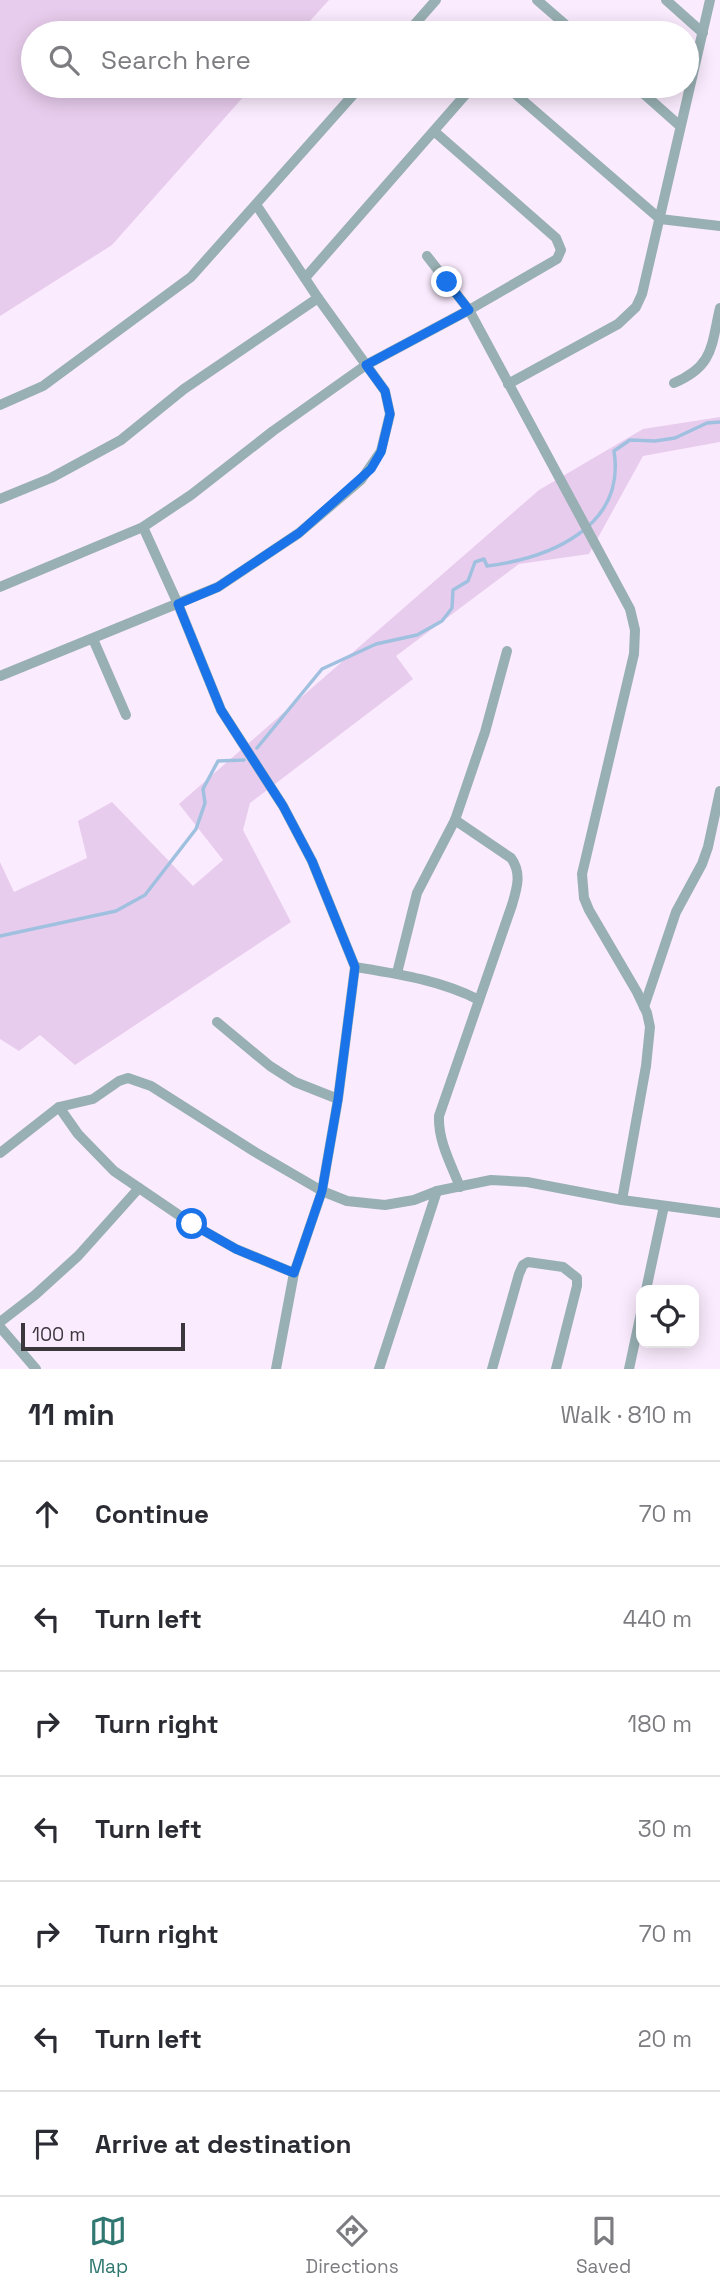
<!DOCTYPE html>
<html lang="en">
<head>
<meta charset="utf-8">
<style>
	:root { --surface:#fff; --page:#f2f2f3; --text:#2b2b33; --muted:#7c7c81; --line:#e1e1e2; --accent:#2f7770 }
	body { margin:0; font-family:"Space Grotesk",sans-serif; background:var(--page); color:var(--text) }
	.controls { position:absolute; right:21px; bottom:21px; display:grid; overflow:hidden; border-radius:14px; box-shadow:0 4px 18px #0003 }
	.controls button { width:63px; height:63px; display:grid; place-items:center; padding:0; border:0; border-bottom:2px solid var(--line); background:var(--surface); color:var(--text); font:35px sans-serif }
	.scale { position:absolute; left:21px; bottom:18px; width:164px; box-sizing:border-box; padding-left:7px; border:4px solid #3c363d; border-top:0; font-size:19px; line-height:24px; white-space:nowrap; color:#3c363d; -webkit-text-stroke:5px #fbebfe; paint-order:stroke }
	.stop { position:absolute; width:21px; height:21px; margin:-16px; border:5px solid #1a73e8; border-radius:50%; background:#fff }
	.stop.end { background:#1a73e8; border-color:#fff; box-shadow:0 2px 7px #0008 }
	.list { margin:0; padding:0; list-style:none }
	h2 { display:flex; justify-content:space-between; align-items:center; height:91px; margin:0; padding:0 28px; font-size:30px }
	h2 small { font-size:23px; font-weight:400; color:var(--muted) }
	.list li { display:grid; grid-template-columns:46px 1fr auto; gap:21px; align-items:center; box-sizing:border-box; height:105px; padding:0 28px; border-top:2px solid var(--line) }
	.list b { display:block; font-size:26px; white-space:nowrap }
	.list em { font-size:23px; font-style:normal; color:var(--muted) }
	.icon { flex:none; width:38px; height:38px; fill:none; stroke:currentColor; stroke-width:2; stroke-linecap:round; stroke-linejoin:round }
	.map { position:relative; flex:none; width:720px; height:1369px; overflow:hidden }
	.search { position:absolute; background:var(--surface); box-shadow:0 4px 18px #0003; left:21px; right:21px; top:21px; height:77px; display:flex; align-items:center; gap:18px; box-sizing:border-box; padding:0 24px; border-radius:38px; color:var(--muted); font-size:26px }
	.sheet { height:826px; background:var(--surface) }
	nav { display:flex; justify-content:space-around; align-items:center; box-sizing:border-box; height:98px; border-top:2px solid var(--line); background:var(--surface); font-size:19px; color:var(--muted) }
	nav a { display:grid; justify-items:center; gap:4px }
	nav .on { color:var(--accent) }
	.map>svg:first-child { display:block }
	.green { fill:#e8cced }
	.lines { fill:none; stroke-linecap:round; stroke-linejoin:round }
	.stream { stroke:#a0c0e0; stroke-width:3.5 }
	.street { stroke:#98b0b3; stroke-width:10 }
	.route { stroke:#1a73e8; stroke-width:9 }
</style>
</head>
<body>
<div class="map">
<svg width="720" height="1369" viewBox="0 0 720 1369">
	<rect width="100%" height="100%" fill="#fbebfe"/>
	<g class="green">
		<polygon points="0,0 329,0 299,33 33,33 33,86 253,86 112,245 0,316"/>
		<polygon points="720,417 720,442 643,456 589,554 519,564 396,656 413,679 250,803 243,830 291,922 75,1065 40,1035 19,1051 0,1039 0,862 14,892 87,858 78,821 112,802 193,886 223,860 179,804 539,490 643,429"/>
	</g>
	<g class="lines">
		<g class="stream">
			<path d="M257,748L322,669L376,644L417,635L442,621L452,608L453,590L468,581L475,562L484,559L487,566C550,558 626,527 614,451L630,440L655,441L675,438L707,423L720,422"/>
			<polyline points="0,936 116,911 145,895 196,829 205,803 203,789 218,761 244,760"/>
		</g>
		<g class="street">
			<polyline points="537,0 575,33"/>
			<polyline points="666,0 703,33"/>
			<polyline points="407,33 436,0"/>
			<polyline points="506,86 660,219 720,226"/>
			<polyline points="635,86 680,126"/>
			<polyline points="427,256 469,310 630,609 635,630 634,654 582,874 584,898 589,910 637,992 647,1013 650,1027 646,1066 622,1200"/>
			<polyline points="305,278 473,86"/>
			<path d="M674,383C714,366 711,346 720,308"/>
			<polyline points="508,384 618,324 636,307 642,294 710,0"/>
			<polyline points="0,405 43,386 191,277 361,86"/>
			<polyline points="0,499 51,478 121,440 184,389 318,298"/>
			<polyline points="143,527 178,604 221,710 283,806 312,861 355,967 338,1099 322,1191 294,1273 276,1369"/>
			<polyline points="0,587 143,527 191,495 273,431 366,365 469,310 557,259 561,250 556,238 435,132"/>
			<polyline points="93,639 126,715"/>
			<polyline points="0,676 218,587 299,533 361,480 381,451 390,414 385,391 318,298 257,206"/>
			<path d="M455,820L511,858C522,873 517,888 512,905L439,1116C438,1141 451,1164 460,1187"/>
			<path d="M355,967C398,974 440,980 479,1000"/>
			<polyline points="397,973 417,893 455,820 485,732 507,651"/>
			<polyline points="644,1007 676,912 702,864 708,847 720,791"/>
			<polyline points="217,1022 270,1066 295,1082 338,1099"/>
			<polyline points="59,1107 78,1134 114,1171 192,1224 236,1249 294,1273"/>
			<polyline points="0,1153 59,1107 93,1099 119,1081 128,1078 151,1086 255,1152 322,1191 347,1201 385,1205 414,1200 437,1191 491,1180 527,1182 622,1200 720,1213"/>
			<polyline points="646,1290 664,1206"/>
			<polyline points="0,1322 35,1295 78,1256 139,1188"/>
			<polyline points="0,1327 36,1369"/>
			<polyline points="379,1369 437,1191"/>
			<polyline points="492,1369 519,1274 523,1265 528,1262 563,1267 577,1278 577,1286 556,1369"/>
			<polyline points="629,1369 641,1313"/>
		</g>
	</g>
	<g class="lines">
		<polyline class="route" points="192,1224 236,1249 294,1273 322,1191 338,1099 355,967 312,861 283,806 221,710 178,604 218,587 299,533 371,469 381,452 390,414 385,391 366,365 469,310 447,282"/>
	</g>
</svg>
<div class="controls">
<button><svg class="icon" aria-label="locate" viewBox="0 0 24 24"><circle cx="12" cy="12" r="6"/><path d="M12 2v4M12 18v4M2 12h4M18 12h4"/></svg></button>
</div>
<div class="scale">100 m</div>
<div class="stop" style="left:192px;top:1224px"></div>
<div class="stop end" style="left:447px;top:282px"></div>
<div class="search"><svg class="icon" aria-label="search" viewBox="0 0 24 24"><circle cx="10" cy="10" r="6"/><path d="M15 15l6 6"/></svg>Search here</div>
</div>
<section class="sheet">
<h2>11 min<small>Walk · 810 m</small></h2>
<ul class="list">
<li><svg class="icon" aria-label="ahead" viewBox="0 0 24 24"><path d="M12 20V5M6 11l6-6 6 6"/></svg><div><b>Continue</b></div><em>70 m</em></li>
<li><svg class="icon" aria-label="left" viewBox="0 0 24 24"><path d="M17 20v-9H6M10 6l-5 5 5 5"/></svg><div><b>Turn left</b></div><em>440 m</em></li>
<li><svg class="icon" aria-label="right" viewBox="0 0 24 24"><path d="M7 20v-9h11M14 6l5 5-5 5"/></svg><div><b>Turn right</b></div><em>180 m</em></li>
<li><svg class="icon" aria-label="left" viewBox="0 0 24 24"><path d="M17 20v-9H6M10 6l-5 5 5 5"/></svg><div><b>Turn left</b></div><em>30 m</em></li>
<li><svg class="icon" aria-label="right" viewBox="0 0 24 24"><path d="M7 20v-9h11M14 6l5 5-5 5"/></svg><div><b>Turn right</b></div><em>70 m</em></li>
<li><svg class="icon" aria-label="left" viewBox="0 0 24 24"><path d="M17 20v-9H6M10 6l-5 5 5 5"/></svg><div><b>Turn left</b></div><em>20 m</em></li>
<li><svg class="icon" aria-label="arrive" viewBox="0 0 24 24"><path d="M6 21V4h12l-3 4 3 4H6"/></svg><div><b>Arrive at destination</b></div></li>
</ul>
</section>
<nav>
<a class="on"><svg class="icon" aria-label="map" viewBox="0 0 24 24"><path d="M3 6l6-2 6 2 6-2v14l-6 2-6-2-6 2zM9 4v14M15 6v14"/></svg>Map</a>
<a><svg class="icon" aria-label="directions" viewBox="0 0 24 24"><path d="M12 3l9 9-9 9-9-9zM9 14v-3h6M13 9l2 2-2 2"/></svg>Directions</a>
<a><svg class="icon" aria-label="saved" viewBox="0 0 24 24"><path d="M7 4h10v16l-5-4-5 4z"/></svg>Saved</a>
</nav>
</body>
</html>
